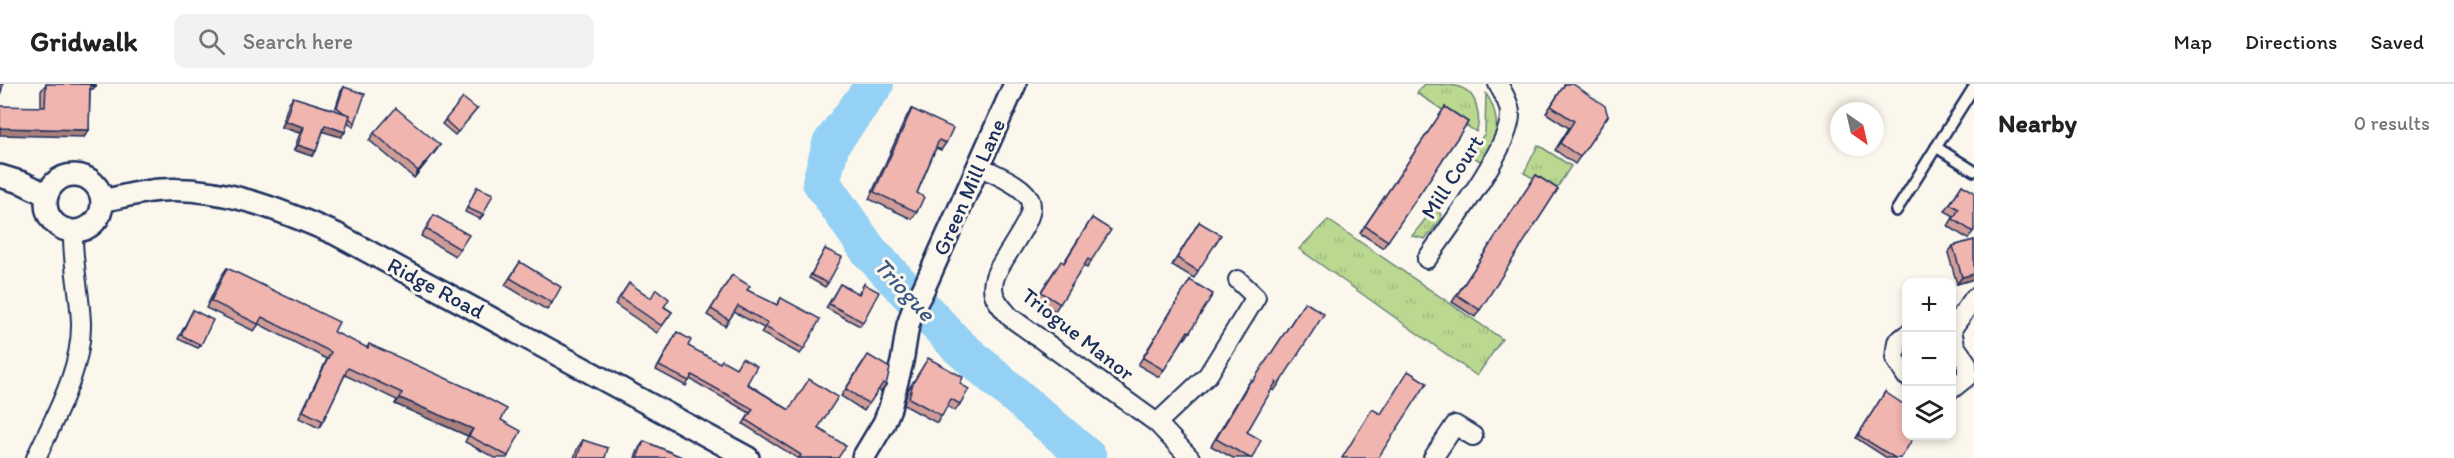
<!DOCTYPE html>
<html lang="en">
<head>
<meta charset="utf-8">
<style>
	:root { --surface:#fff; --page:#f2f2f2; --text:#222; --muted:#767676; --line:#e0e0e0 }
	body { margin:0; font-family:Itim,sans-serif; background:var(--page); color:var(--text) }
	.controls { position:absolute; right:18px; bottom:18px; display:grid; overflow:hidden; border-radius:12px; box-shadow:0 3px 9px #0003 }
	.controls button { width:54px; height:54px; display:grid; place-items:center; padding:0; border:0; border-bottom:2px solid var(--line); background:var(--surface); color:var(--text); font:30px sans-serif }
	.compass { position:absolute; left:1830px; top:18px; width:54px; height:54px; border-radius:50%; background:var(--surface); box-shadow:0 3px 9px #0003; rotate:146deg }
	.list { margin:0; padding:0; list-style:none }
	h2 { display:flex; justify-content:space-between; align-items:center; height:78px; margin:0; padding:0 24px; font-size:26px }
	h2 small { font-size:20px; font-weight:400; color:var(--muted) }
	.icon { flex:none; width:33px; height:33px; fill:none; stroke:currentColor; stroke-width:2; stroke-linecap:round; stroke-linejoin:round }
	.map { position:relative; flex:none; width:1974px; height:374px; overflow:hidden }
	header { display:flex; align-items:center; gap:36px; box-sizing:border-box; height:84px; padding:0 30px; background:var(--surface); border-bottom:2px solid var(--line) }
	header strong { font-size:28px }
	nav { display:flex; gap:33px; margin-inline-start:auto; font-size:21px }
	.search { width:420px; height:54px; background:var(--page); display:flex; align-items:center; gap:15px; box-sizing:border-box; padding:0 21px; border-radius:12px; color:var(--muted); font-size:22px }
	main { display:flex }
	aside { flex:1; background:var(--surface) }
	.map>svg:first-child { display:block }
	.grass { fill:url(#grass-tufts); stroke:#6b8478; stroke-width:1.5 }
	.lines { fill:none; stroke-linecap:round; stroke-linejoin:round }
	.river { stroke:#94d1f4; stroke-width:38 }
	.service-casing { stroke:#1b2f5e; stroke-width:14 }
	.minor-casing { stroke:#1b2f5e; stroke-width:22 }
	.tertiary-casing { stroke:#1b2f5e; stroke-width:26 }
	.service { stroke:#fbf7ec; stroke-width:9 }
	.minor { stroke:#fbf7ec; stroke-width:18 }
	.tertiary { stroke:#fbf7ec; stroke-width:21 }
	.wall { fill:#cf9c97; stroke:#1b2f5e; stroke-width:1.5 }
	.shaded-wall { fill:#a97f7b; stroke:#1b2f5e; stroke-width:1.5 }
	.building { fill:#f1b5b0; stroke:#1b2f5e; stroke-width:1.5 }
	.labels { text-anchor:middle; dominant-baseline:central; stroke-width:6; stroke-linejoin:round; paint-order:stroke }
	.street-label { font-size:22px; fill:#1b2f5e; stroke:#fbf7ec }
	.water-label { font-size:24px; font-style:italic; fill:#395884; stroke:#fbf7ec }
</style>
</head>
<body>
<header>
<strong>Gridwalk</strong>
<div class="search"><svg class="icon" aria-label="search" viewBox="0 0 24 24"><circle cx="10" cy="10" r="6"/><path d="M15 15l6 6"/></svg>Search here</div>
<nav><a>Map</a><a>Directions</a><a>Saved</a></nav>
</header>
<main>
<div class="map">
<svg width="1974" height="374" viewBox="0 0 1974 374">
	<defs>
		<pattern id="grass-tufts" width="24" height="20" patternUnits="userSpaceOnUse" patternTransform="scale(1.5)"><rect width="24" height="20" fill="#bbd891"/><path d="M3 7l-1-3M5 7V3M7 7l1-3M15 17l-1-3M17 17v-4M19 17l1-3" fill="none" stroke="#a0ba7f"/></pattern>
	</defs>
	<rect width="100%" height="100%" fill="#fbf7ec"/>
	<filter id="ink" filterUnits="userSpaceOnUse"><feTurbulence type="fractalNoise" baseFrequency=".0167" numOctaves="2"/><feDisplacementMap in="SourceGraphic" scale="12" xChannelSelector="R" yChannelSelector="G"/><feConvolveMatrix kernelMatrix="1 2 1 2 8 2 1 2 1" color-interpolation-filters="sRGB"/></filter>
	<g filter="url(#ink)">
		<g class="grass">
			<path d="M1425,0C1452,0 1472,0 1477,24C1479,32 1479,41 1476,48L1417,9Z"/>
			<path d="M1486,10C1500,28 1502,65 1480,77L1470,71L1485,49Z"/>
			<polygon points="1538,61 1571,82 1555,107 1524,89"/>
			<polygon points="1434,124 1440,129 1442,135 1425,155 1412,152"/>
			<polygon points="1328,136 1502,255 1477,292 1299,165"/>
		</g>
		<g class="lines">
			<polyline class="river" points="875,0 831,60 821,98 869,167 957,261 1088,374"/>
			<g class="service-casing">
				<g id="service">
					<polyline points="1936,63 1974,87"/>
					<polyline points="1896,127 1974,3"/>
				</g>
			</g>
			<g class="minor-casing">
				<g id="minor">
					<path d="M978,82C1051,114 1038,120 1002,179C996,188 991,199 994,210C996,218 1005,227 1010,233L1157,339L1190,374"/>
					<path d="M1427,175C1447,146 1511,63 1510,30C1510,20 1503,9 1498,0"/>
					<polyline points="1906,251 1897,258 1895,274 1906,292"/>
					<polyline points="1952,305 1967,293 1967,279 1955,262 1952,245 1974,214"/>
					<polyline points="1157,339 1208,291 1256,213 1238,196"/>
					<path d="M36,374C55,332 82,286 81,239C80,208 72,178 73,147"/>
					<polyline points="1433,374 1455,341 1473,352"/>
				</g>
			</g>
			<g class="tertiary-casing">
				<g id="tertiary">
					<circle cx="74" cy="119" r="28"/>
					<polyline points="0,92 23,99 47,111"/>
					<path d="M102,117C121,113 142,107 161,106C222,102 281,126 336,150L748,374"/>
					<polyline points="863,374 884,339 890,324 902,278 908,241 914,223 923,206 1015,0"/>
				</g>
			</g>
			<use href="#service" class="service"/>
			<use href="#minor" class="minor"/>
			<use href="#tertiary" class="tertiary"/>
		</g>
		<g class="wall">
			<polygon points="46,0 93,5 90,5 89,46 84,53 41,23 41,7"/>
			<polygon points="1565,0 1608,32 1575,80 1555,66 1569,44 1546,29"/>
			<polygon points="344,3 355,39 353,43 348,38 341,53 323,47 316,67 312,72 294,66 300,49 281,43 289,18 293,13 335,26 341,7"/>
			<polygon points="1445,23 1468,38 1383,164 1360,149"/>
			<polygon points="477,25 455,51 442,40 445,36"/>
			<polygon points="912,25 946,59 941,66 936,64 917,109 917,128 912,135 869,115 907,32"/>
			<polygon points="374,49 440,61 414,94 369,56"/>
			<polygon points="1536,91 1558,105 1475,233 1452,218"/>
			<polygon points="1962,101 1974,146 1968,155 1948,142 1954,132 1945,127"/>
			<polygon points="477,103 483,131 480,135 465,128"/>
			<polygon points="434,131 460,165 455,172 421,152"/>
			<polygon points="1092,134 1091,177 1087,184 1083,182 1055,227 1036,215 1056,184 1064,178"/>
			<polygon points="1199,138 1198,187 1194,194 1172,181"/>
			<polygon points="1974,156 1974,195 1957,200 1948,169 1953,162"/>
			<polygon points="825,165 828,199 825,203 809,194"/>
			<polygon points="520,178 552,219 547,226 505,201"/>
			<polygon points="227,184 334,248 367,264 369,260 501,336 508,372 507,374 495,374 465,358 468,352 395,320 397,316 345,291 323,337 319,344 299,334 327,275 259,240 254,247 206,224 222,191"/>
			<polygon points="732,191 747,206 777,221 781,214 804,265 800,270 761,249 764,244 734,228 725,242 707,231"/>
			<polygon points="1190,196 1190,248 1185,255 1184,254 1159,293 1138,281"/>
			<polygon points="629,199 672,228 657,249 615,220"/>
			<polygon points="840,200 858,210 864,200 863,238 860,242 826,224"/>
			<polygon points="1305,218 1279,300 1274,307 1271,305 1247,348 1252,374 1233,374 1211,362 1246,303 1251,296 1253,297"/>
			<polygon points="193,226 201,261 198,264 178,255"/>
			<polygon points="677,248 688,262 818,344 838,374 797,374 743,340 750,329 690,295 686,302 656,286"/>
			<polygon points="863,278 886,301 881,308 878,306 864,327 841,312"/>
			<polygon points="924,281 960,300 960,320 955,327 947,322 937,339 904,321 908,306"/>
			<polygon points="1885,308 1901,374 1887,374 1856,354"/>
			<polygon points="583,356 605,374 574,374 578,363"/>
			<polygon points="644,357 684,374 635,374 639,364"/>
		</g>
		<g class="shaded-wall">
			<polygon points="80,1 96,2 93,5 77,5"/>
			<polygon points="285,37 304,43 300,49 281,43"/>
			<polygon points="325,41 345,48 341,53 321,47"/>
			<polygon points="0,44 89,46 84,53 0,51"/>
			<polygon points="298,61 316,67 312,72 294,66"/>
			<polygon points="440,61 435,68 414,94 418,87"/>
			<polygon points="1974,190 1974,195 1957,200 1962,193"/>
			<polygon points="400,314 473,345 468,352 395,320"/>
		</g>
		<g class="building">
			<polygon points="0,0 3,0 0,13"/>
			<polygon points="46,0 90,0 89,46 0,44 0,22 45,23"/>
			<polygon points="80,0 96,0 96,2 90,1 90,0"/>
			<polygon points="1565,0 1573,0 1605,22 1608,32 1580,73 1560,59 1574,37 1551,22"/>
			<polygon points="344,3 365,10 355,39 349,34 350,31 344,29 337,23"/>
			<polygon points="293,13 350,31 345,48 325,41 316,67 298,61 304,43 285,37"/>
			<polygon points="463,14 477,25 458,48 445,36"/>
			<polygon points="1445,23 1468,38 1388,157 1365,142"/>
			<polygon points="396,24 440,61 418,87 374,49"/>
			<polygon points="912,25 953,44 946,59 939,56 917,109 924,113 917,128 874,108"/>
			<polygon points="1536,91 1558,105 1480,226 1457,211"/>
			<polygon points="1962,101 1974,108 1974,146 1973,148 1953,135 1959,125 1950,120"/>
			<polygon points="477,103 493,110 483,131 467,124"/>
			<polygon points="434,131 469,151 460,165 426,145"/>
			<polygon points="1092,134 1111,146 1091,177 1088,175 1060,220 1041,208 1061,177 1064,179"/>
			<polygon points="1199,138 1221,151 1198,187 1177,174"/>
			<polygon points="1974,156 1974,190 1962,193 1953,162"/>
			<polygon points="825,165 842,173 828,199 811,191"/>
			<polygon points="520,178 561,203 552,219 510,194"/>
			<polygon points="227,184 339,238 334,248 368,264 369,260 470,305 507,325 501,336 521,347 508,372 469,352 473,345 400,314 402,309 348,284 323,337 303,327 331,268 262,233 258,240 211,217"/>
			<polygon points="732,191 750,202 747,206 777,221 781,214 820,235 804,265 765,243 768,239 738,222 729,236 711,225"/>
			<polygon points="1190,196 1213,210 1190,248 1188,247 1164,286 1143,274"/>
			<polygon points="629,199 651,214 656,205 669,215 664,223 672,228 662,242 620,213"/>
			<polygon points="840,200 859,210 864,200 879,208 863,238 829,220"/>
			<polygon points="1305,218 1324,230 1279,300 1276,298 1247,348 1261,356 1252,374 1250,374 1216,355 1251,296 1253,297"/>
			<polygon points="193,226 213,236 201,261 181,251"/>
			<polygon points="677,248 691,256 688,262 720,279 722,276 736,284 742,274 757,282 747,300 789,326 809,295 838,313 818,344 846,362 838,374 799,374 801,371 746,336 753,325 692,291 689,297 659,282"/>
			<polygon points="868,271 890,284 886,301 883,299 869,320 846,305"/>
			<polygon points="928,274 963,293 960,300 969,305 960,320 951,315 942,332 909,314 913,299"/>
			<polygon points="1408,287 1427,299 1378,374 1342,374 1372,325 1381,330"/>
			<polygon points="1885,308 1906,322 1906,351 1915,351 1901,374 1895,374 1858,351"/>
			<polygon points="583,356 608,364 605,374 577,374"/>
			<polygon points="644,357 684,374 637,374"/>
		</g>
	</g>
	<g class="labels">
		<g class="street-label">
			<text transform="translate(1452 93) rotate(-57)">Mill Court</text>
			<text transform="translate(969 103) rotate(-66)">Green Mill Lane</text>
			<text transform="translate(436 204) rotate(28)">Ridge Road</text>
			<text transform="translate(1078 250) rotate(38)">Triogue Manor</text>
		</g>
		<g class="water-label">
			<text transform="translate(905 205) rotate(47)">Triogue</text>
		</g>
	</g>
</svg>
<div class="controls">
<button>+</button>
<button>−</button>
<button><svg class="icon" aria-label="layers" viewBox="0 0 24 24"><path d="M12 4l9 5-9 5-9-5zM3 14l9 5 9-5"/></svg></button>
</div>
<svg class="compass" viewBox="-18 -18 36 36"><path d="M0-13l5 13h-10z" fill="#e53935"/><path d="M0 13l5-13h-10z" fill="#767676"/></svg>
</div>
<aside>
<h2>Nearby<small>0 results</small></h2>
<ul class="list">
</ul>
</aside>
</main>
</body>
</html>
